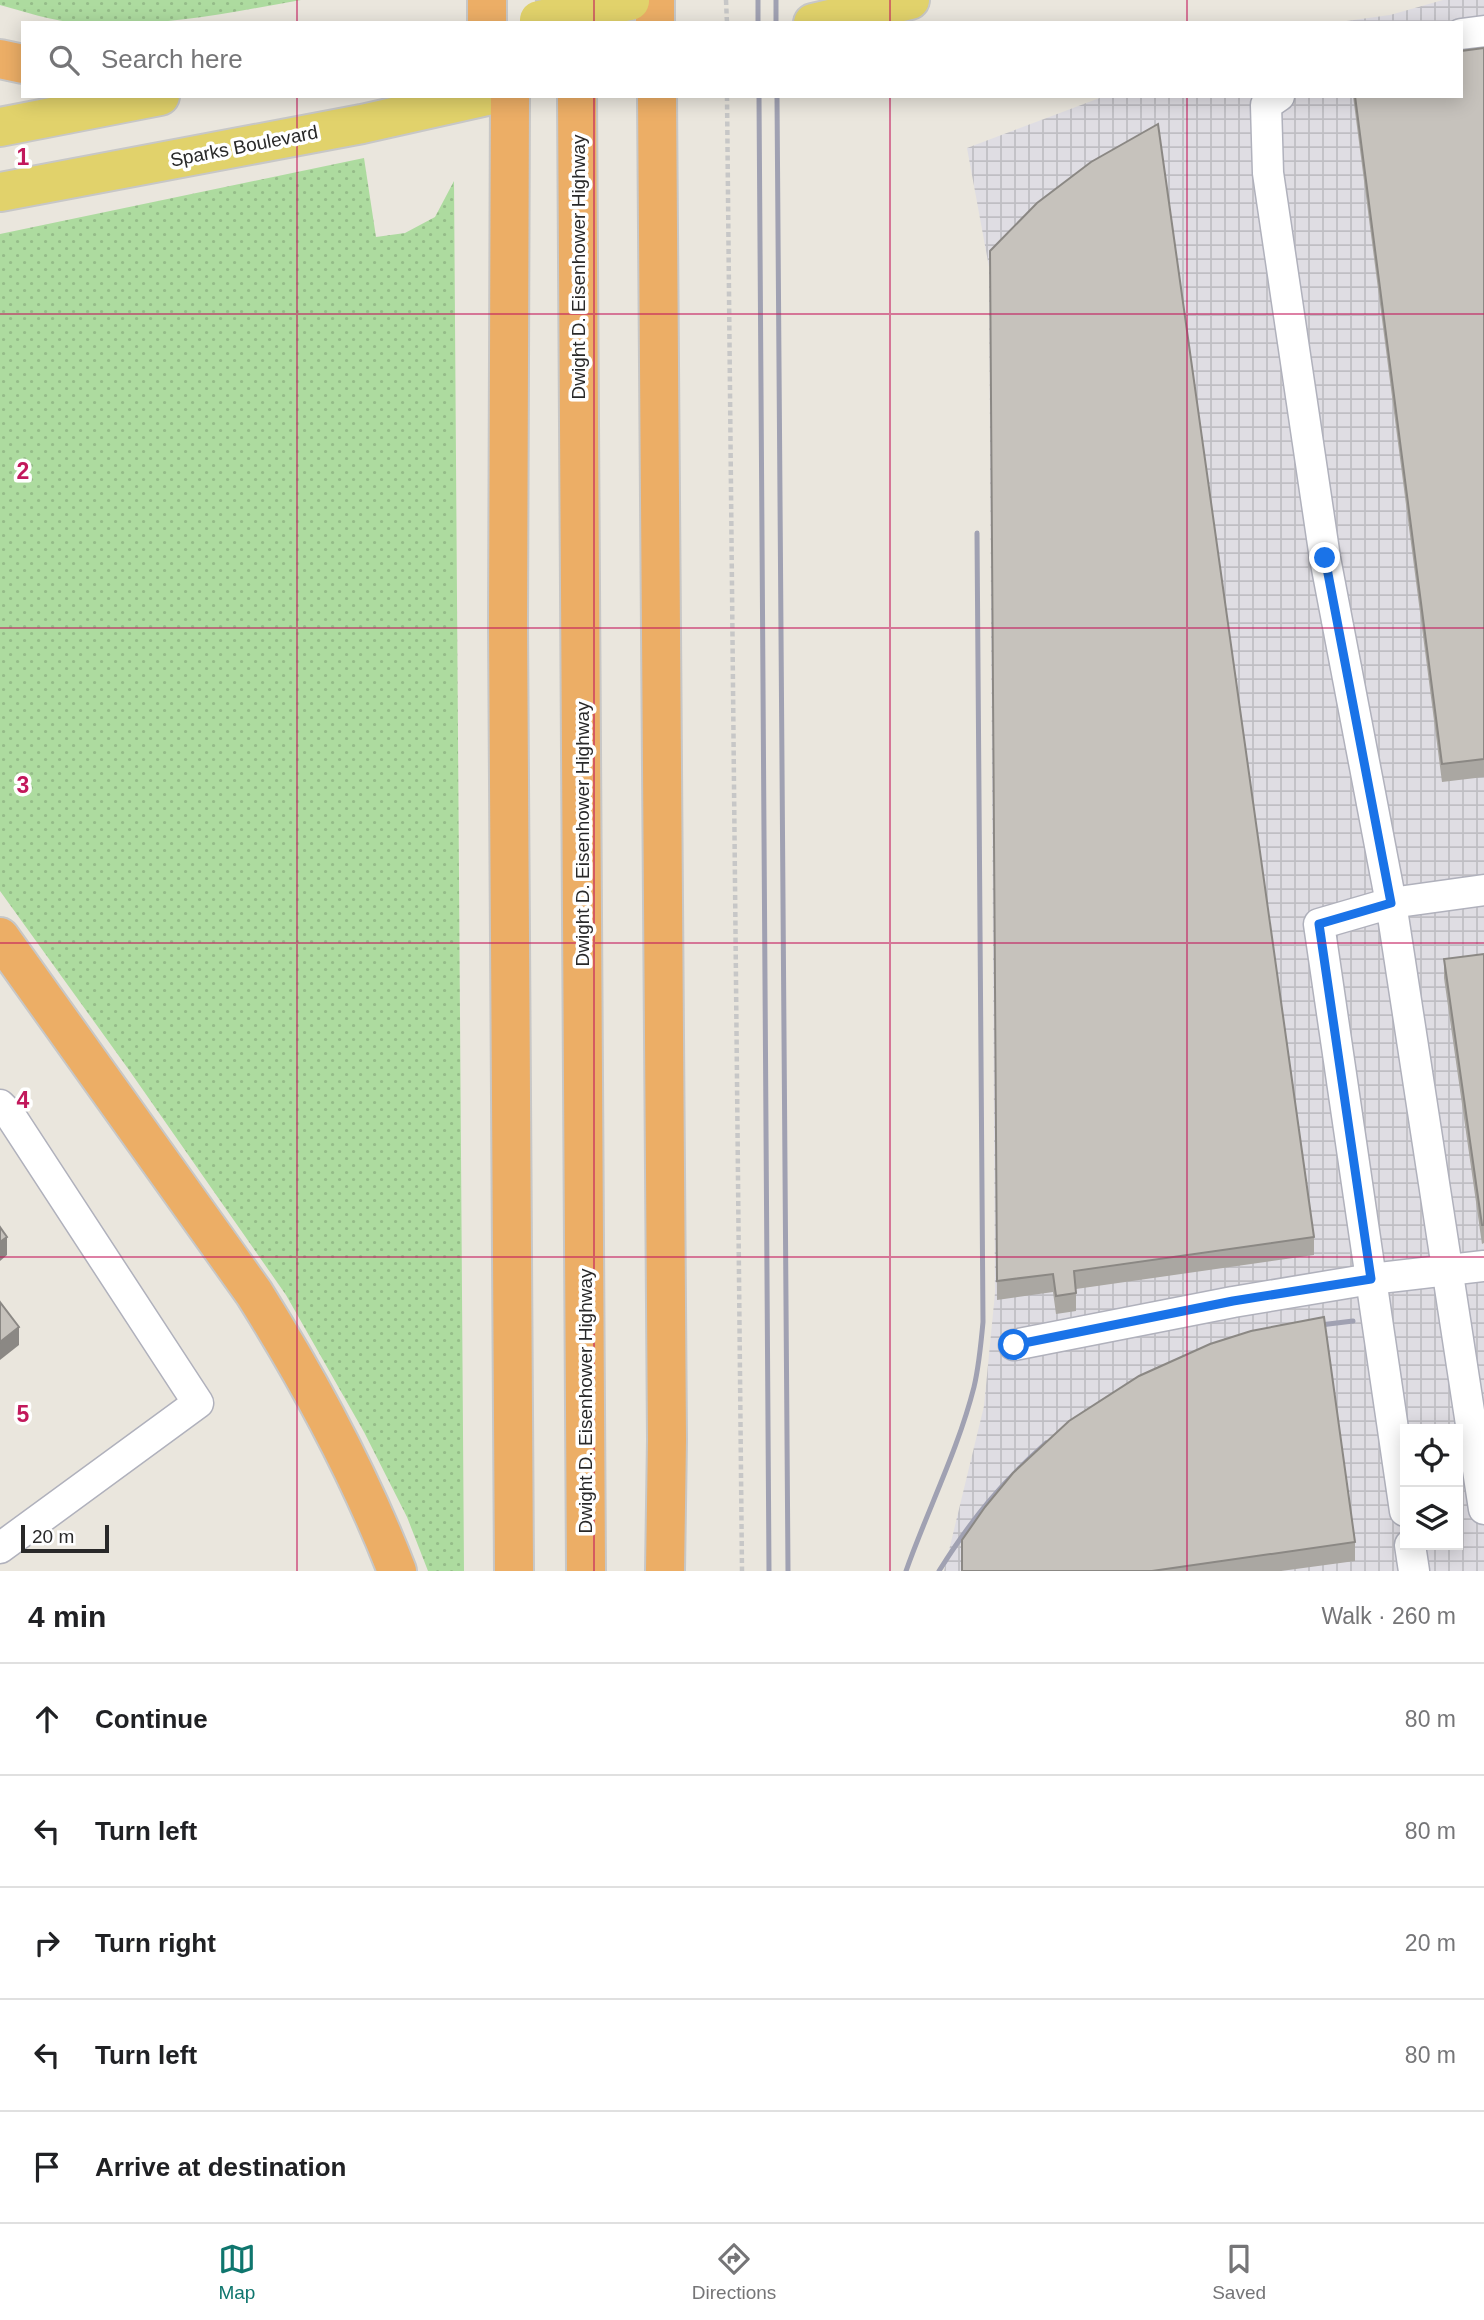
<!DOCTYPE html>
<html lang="en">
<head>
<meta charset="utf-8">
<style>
	:root { --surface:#fff; --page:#f2f2f2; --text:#202124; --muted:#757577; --line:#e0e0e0; --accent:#0f766e }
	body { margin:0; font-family:Arial,sans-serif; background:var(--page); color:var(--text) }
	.controls { position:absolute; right:21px; bottom:21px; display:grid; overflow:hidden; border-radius:0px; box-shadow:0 4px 18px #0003 }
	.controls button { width:63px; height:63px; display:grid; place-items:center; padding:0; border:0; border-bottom:2px solid var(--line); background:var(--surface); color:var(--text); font:35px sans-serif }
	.scale { position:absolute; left:21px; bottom:18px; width:88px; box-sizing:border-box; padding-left:7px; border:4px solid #292929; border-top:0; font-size:19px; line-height:24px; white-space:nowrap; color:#292929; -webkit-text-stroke:5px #fff; paint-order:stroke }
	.stop { position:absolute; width:21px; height:21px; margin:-16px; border:5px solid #1a73e8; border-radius:50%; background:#fff }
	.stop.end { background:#1a73e8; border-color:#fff; box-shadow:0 2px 7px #0008 }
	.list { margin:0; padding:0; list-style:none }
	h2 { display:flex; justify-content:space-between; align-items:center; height:91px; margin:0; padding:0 28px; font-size:30px }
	h2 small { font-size:23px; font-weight:400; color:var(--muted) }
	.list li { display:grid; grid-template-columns:46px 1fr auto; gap:21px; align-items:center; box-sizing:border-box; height:112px; padding:0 28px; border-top:2px solid var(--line) }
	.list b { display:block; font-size:26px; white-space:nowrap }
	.list em { font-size:23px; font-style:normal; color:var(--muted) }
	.icon { flex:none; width:38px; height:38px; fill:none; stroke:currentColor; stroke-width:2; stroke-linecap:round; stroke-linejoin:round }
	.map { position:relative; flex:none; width:1484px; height:1571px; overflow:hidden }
	.search { position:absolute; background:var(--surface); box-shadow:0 4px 18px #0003; left:21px; right:21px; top:21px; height:77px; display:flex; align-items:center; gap:18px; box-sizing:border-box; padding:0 24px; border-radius:0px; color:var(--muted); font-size:26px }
	.sheet { height:651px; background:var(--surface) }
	nav { display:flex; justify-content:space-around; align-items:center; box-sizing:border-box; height:98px; border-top:2px solid var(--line); background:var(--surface); font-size:19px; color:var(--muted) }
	nav a { display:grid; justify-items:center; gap:4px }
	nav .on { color:var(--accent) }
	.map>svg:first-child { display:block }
	.industrial { fill:url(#industrial-grid); fill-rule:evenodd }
	.grass { fill:url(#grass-dots) }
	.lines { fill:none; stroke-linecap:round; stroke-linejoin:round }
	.minor-casing { stroke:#b0b1bc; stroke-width:33 }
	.major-casing { stroke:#c7c7c7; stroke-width:42 }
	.highway-casing { stroke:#c7c7c7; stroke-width:42 }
	.path { stroke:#c7c7c7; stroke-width:4.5; stroke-dasharray:5 3.5; stroke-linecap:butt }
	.minor { stroke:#fff; stroke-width:30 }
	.major { stroke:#e1d26b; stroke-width:38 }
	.highway { stroke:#ecae66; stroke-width:38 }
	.rail { stroke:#a0a1b2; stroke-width:5 }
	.major-bridge-casing { stroke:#c7c7c7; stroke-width:42; stroke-linecap:butt }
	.major-bridge { stroke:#e1d26b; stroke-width:38 }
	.wall { fill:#aaa7a2 }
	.shaded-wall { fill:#8b8884 }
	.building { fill:#c6c2bc; stroke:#8b8884; stroke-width:2 }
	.route { stroke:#1a73e8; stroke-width:9 }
	.grid { fill:none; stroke:#c2185b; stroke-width:2; stroke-opacity:0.55 }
	.labels { text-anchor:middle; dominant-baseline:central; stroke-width:7; stroke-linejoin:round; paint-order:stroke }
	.street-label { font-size:19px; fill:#292929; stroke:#fff }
	.grid-label { font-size:23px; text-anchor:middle; font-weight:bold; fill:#c2185b; stroke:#fff; stroke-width:7; stroke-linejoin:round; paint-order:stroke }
</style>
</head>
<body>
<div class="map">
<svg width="1484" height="1571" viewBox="0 0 1484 1571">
	<defs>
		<pattern id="industrial-grid" width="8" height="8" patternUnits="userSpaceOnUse" patternTransform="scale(1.75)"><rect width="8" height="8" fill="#dfdde3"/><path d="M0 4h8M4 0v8" fill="none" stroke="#bfbec3"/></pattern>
		<pattern id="grass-dots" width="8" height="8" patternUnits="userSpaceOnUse" patternTransform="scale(1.75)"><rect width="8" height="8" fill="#addb9f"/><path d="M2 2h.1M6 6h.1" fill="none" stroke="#95bc89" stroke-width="1.8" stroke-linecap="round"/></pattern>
	</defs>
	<rect width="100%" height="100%" fill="#eae6dd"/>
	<path class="industrial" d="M1443,0H1484V1571H944L984,1406L995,1293L989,267L967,148L1105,96H1461V23H1332L1390,15ZM1405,1429H1458V1545H1405Z"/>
	<g class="grass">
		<path d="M0,0H301C227,13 153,29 78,23C52,21 26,12 0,5Z"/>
		<polygon points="364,158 376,237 405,233 435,217 454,181 464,1571 428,1571 407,1517 364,1432 286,1295 129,1070 0,891 0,234"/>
	</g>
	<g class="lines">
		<g class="minor-casing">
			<g id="minor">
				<polyline points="1461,34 1484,31"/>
				<polyline points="1279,96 1266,105 1268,173 1325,558 1391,903 1484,890"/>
				<polyline points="0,1105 10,1115 198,1403 0,1548"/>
				<polyline points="1014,1345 1233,1302 1371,1279 1484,1266"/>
				<polyline points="1405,1511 1319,924 1391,903 1484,1509"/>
				<polyline points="1410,1545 1414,1571"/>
			</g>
		</g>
		<g class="major-casing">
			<g id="major">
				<polyline points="813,23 910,0"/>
				<polyline points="0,127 160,96"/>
				<polyline points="0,192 362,124 487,96"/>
			</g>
		</g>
		<g class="highway-casing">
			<g id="highway">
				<polyline points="487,0 487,23"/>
				<polyline points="655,0 655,23"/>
				<polyline points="0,59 23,64"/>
				<polyline points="510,96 508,624 514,1571"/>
				<polyline points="577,96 586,1571"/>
				<polyline points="657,96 667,1439 665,1571"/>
				<path d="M0,937L254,1293C310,1382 359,1473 397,1571"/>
			</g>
		</g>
		<g class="path">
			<polyline points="726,0 727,23"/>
			<polyline points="727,96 742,1571"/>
		</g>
		<use href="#minor" class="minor"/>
		<use href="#major" class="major"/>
		<use href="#highway" class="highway"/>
		<g class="rail">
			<polyline points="758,0 758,23"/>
			<polyline points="776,0 776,23"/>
			<polyline points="759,96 769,1571"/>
			<polyline points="777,96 788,1571"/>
			<polyline points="1304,1327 1353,1321"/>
			<path d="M906,1571C928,1509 958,1450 974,1387C979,1366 981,1344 983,1322L977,533"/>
			<path d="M939,1571C971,1520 1001,1483 1046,1443"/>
		</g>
		<g class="major-bridge-casing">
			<polyline id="major-bridge" points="539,20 630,1"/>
		</g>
		<use href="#major-bridge" class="major-bridge"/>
	</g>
	<g class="wall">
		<polygon points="1484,48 1484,777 1442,782 1353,96 1461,96"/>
		<polygon points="990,251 1314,1237 1314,1255 1076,1289 1076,1311 1056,1314 1053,1292 997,1300"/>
		<polygon points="1484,954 1484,1243 1482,1244 1444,978 1444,959"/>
		<polygon points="1355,1542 1355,1561 1281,1571 962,1571"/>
	</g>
	<g class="shaded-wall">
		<polygon points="7,1237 7,1255 0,1261 0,1242"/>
		<polygon points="19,1327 19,1345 0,1360 0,1342"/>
	</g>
	<g class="building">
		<polygon points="1484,48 1484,759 1442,764 1355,96 1461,96 1461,51"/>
		<polygon points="1158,124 1314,1237 1074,1271 1076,1293 1056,1296 1053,1274 997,1281 990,251 1037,203 1091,162"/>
		<polygon points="1484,954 1484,1225 1482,1225 1444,959"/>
		<polygon points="0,1227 7,1237 0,1242"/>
		<polygon points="0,1302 19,1327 0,1342"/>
		<polygon points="1324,1317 1355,1542 1152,1571 962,1571 962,1540 985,1507 1013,1473 1069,1421 1139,1376 1210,1344 1251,1331"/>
	</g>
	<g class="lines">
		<polyline class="route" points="1014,1345 1233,1301 1371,1279 1319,924 1391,903 1325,558"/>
	</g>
	<path class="grid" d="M297,0V23M594,0V23M890,0V23M1187,0V23M297,96V1571M594,96V1571M890,96V1571M1187,96V1571M0,314H1484M0,628H1484M0,943H1484M0,1257H1484"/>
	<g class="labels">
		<g class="street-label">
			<text transform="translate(244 146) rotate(-11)">Sparks Boulevard</text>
			<text transform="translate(578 267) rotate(-90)">Dwight D. Eisenhower Highway</text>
			<text transform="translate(582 834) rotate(-90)">Dwight D. Eisenhower Highway</text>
			<text transform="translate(585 1401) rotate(-90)">Dwight D. Eisenhower Highway</text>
		</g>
	</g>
	<g class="grid-label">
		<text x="23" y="165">1</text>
		<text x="23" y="479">2</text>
		<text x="23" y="793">3</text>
		<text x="23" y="1108">4</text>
		<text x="23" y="1422">5</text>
	</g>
</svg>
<div class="controls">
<button><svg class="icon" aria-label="locate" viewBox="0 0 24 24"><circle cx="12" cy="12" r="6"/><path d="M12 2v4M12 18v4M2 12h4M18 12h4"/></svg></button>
<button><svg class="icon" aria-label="layers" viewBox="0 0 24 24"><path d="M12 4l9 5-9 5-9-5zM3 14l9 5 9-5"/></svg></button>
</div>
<div class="scale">20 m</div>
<div class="stop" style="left:1014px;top:1345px"></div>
<div class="stop end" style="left:1325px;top:558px"></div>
<div class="search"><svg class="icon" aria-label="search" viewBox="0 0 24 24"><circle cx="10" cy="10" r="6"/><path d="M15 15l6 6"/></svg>Search here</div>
</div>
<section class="sheet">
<h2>4 min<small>Walk · 260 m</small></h2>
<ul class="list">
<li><svg class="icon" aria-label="ahead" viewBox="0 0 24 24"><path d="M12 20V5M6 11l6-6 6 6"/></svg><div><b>Continue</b></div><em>80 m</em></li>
<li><svg class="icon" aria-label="left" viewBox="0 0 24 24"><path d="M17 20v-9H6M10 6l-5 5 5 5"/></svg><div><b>Turn left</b></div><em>80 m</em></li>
<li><svg class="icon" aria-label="right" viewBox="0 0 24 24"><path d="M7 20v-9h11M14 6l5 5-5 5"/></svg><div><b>Turn right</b></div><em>20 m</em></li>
<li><svg class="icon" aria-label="left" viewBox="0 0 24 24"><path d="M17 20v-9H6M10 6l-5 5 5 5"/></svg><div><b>Turn left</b></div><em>80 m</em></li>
<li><svg class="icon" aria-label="arrive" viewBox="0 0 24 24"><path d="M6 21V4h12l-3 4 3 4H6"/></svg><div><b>Arrive at destination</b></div></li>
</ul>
</section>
<nav>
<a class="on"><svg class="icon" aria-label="map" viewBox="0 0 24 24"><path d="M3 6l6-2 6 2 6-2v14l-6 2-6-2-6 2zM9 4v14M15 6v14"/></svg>Map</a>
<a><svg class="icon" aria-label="directions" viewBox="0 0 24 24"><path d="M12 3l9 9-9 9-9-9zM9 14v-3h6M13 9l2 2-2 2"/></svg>Directions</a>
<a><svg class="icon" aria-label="saved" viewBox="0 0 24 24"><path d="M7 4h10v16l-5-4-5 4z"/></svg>Saved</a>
</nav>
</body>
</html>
